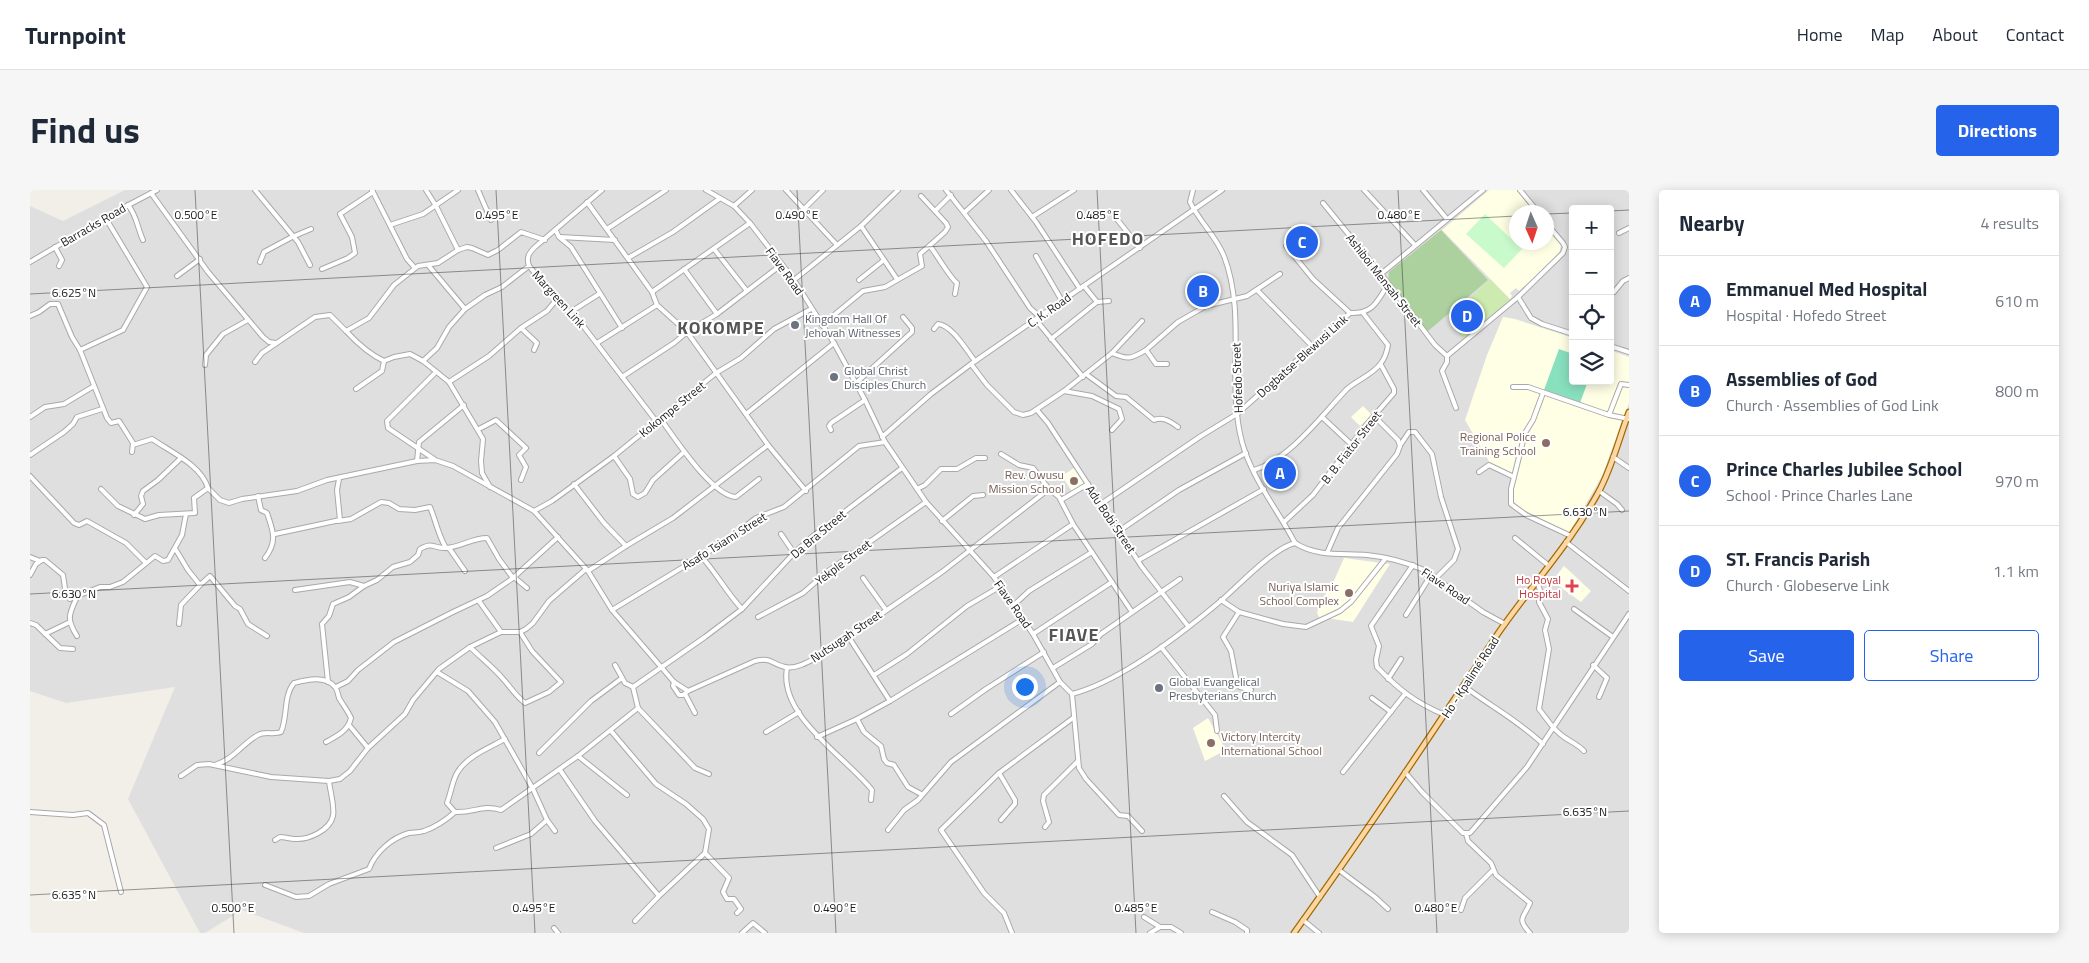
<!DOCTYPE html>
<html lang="en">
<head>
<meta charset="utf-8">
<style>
	:root { --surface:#fff; --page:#f6f6f7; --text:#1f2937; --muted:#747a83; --line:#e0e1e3; --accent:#2563eb }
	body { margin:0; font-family:"Titillium Web",sans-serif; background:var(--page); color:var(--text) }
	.controls { position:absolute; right:15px; top:15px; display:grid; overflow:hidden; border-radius:5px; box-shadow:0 2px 12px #0003 }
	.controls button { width:45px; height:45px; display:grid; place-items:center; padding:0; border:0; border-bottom:1px solid var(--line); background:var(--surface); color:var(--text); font:25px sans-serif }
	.compass { position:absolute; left:1479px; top:15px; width:45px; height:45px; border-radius:50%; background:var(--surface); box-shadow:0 2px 12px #0003; rotate:177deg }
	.you { position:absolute; left:994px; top:496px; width:18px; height:18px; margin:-12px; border:4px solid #fff; border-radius:50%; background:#1a73e8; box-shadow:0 0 0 8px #1a73e833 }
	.badge { display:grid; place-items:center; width:32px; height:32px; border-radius:50%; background:var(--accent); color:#fff; font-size:16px; font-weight:700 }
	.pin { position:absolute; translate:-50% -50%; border:2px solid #fff; box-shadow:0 1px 5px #0006 }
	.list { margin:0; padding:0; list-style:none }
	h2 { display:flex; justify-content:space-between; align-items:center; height:65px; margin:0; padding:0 20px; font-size:21px }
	h2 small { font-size:16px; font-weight:400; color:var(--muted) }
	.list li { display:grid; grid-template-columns:32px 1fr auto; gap:15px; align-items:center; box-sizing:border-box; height:90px; padding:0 20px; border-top:1px solid var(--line) }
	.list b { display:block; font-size:19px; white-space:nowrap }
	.list p { margin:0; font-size:16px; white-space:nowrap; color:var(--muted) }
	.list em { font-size:16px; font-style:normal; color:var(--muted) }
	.actions { display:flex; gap:10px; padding:15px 20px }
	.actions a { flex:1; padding:11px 0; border:1px solid var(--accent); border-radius:5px; text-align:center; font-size:18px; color:var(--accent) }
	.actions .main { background:var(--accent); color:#fff }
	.icon { flex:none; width:28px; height:28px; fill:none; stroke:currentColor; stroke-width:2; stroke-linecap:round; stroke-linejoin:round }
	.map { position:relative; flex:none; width:1599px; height:743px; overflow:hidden; border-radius:5px }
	header { display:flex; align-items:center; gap:30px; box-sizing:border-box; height:70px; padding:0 25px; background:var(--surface); border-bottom:1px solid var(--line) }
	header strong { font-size:24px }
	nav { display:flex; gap:28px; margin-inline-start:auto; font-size:18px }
	.intro { display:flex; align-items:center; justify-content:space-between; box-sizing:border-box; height:120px; padding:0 30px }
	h1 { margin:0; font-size:35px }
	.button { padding:12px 22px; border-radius:5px; background:var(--accent); color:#fff; font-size:18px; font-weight:700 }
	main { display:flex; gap:30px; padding:0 30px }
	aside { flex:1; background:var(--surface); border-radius:5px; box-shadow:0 2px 12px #0003 }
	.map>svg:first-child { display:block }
	.residential { fill:#e0dfdf; fill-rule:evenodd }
	.education { fill:#ffffe5 }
	.grass { fill:#cdebb0 }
	.forest { fill:#add19e }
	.park { fill:#c8facc }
	.pitch { fill:#88e0be }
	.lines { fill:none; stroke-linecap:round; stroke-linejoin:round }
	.minor-casing { stroke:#a9a9a9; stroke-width:6 }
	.major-casing { stroke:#a06b00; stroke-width:7 }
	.minor { stroke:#fff; stroke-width:4 }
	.major { stroke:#fcd6a4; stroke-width:4.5 }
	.ticks { fill:none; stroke:#222; stroke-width:1; stroke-opacity:0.45 }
	.worship-dot { fill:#6b7280; stroke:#fff; stroke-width:2 }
	.education-dot { fill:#8d6e63; stroke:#fff; stroke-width:2 }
	.health-dot { fill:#e0444e; stroke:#fff; stroke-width:2 }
	.labels { text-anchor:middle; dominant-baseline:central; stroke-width:4; stroke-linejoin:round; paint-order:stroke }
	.street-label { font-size:12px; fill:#222; stroke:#fff }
	.worship-label { font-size:12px; fill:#5b616d; stroke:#fff; text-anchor:start }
	.education-label { font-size:12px; fill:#785e54; stroke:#fff; text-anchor:end }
	.health-label { font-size:12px; fill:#be3a42; stroke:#fff; text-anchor:end }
	.district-label { font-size:18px; font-weight:bold; letter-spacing:1px; fill:#555; stroke:#fff }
	.ticks-label { font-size:12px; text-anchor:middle; fill:#222; stroke:#fff; stroke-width:4; stroke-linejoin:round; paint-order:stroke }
</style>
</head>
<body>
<header>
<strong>Turnpoint</strong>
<nav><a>Home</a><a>Map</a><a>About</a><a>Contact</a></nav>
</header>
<div class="intro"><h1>Find us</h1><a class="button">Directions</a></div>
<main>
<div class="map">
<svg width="1599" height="743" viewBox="0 0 1599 743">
	<rect width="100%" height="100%" fill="#f2efe9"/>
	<path class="residential" d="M95,0H1599V743H274L212,720L175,743H170L98,609L145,497L36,513L0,501V16L33,31ZM1543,19H1580V191H1543ZM1486,22H1516V52H1486Z"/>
	<g class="education">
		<polygon points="1459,0 1487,0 1505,22 1486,22 1486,52 1516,52 1517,36 1531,55 1529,64 1489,101 1486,98 1480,103 1482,106 1480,109 1412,40"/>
		<polygon points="1278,36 1288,57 1268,67 1257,49"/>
		<polygon points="1473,127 1485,129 1543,148 1543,191 1580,191 1580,160 1599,167 1599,213 1572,286 1539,343 1484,315 1482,307 1486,286 1460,273 1435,230 1457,165"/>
		<polygon points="1333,216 1342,225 1330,236 1321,227"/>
		<polygon points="1252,267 1263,279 1245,297 1239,291 1242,286 1237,278"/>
		<polygon points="1044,278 1055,295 1043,303 1032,286"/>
		<polygon points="1314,368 1360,374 1323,432 1289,427 1287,423 1290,412 1302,395"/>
		<polygon points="1534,376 1561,401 1551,412 1522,391"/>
		<polygon points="1178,528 1196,560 1175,571 1163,538"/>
	</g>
	<polygon class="grass" points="1460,89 1480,110 1432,149 1429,144 1434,144 1455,125 1455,123 1441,107"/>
	<polygon class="forest" points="1411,40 1458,90 1397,142 1358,91 1359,82"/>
	<polygon class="park" points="1455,24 1492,59 1474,78 1436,44"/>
	<polygon class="pitch" points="1529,159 1543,164 1543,191 1558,191 1550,213 1514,200"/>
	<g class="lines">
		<g class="minor-casing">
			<g id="minor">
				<polyline points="225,0 268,52 280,75"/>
				<polyline points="342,0 377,69 385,78"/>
				<polyline points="396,0 406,16 428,60"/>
				<polyline points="448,0 461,30"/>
				<path d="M572,0L505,57C499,63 496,67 499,76L539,123L554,137L626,231"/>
				<path d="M676,0L704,16L720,33L764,90L804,153L835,210L855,252L896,312L964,387L1003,444L1030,492L1042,504C1092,491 1154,442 1193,409C1211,393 1244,358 1265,353C1287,367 1313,363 1337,365C1357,367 1376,372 1394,380L1453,422L1475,434"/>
				<polyline points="756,0 807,55"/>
				<polyline points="916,0 956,51 1000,118 1010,127"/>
				<polyline points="981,0 1006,32 1050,99"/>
				<path d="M1163,0L1160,12C1169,31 1186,46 1194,66C1217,126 1196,192 1212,252C1222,289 1248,320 1265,353"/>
				<polyline points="1334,0 1385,55"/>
				<polyline points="1393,0 1417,29"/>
				<polyline points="1490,0 1508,22"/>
				<polyline points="121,3 178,82 233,147 239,152 246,153"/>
				<polyline points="557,12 622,102 627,115 657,142 738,255 776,301"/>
				<polyline points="1293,13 1351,84 1405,155 1417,166"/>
				<path d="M98,15C107,26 107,37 113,50"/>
				<polyline points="704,16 722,0"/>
				<polyline points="774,19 793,0"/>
				<polyline points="905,21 921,5"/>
				<polyline points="935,22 959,0"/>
				<polyline points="1002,27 1044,0"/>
				<polyline points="1086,28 1110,58"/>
				<polyline points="360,35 393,24 428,0"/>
				<polyline points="831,36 867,89"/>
				<polyline points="577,39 636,0"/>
				<polyline points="526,41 529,47 541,57 592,138"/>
				<polyline points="1589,43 1599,38"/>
				<polyline points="530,47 585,50"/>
				<path d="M900,56C907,65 920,88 927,93L925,104"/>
				<polyline points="1256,56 1283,89 1320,123"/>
				<polyline points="25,57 32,70 29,76"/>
				<polyline points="684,59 717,101"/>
				<polyline points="1006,66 1032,111"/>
				<polyline points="598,68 643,42 689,9"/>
				<polyline points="0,72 87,21 127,0"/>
				<polyline points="230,72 234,62 262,47 281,39"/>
				<polyline points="398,75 435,119"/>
				<polyline points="292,79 318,68 325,63 322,47 310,24 343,2"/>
				<polyline points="654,79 687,124"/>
				<polyline points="1351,84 1453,0"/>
				<polyline points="147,86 170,69"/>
				<polyline points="764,90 831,36 868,0"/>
				<polyline points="829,90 854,70"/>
				<polyline points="1054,96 1067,112 1079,111"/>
				<polyline points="1227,100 1282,156"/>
				<polyline points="622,102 720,33"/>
				<polyline points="1584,102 1593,91 1599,88"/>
				<polyline points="1488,107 1501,128 1512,134 1543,144"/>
				<polyline points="539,123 569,104"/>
				<polyline points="0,126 9,122 20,114 28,114 42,147 50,160 77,228 81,233 89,231 91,234 103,253 102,262"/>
				<polyline points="1006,130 1053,187"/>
				<polyline points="792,135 833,101 855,97 892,76 890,64 915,42 918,37 916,33 891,6"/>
				<polyline points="491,138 507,153 504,160"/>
				<path d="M904,139L908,134C922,135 937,161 945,171"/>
				<polyline points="1021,149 1067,112"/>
				<polyline points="567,153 627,115"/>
				<polyline points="1580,156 1599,162"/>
				<polyline points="50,160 93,140 117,97 75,27"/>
				<polyline points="1116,160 1148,132 1176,116 1217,106 1250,84"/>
				<path d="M1082,163C1098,170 1101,169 1116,160L1126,174H1137"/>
				<polyline points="1417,166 1488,107 1533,63 1535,57 1533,53 1516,33"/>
				<polyline points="1417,166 1417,172 1412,181 1426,218"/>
				<polyline points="393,171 407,158 419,137 435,119 455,105 472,97 499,76"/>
				<polyline points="225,172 232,163 285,127 300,125 316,141"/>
				<polyline points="941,174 957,195 984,222 993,225 1001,223 1034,201 1082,163 1112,131"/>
				<polyline points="175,175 176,165 193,144 218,130"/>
				<path d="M1056,184L1086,206L1096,207L1124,230C1133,226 1141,232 1148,237"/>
				<polyline points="592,187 644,153 657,142 687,124 751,75"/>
				<polyline points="419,192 459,166 491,138 517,121 527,109"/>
				<polyline points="826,193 882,142 882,138 873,127"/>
				<polyline points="1483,197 1498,197 1579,225 1599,229"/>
				<polyline points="326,199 352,181 354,171"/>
				<polyline points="1034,201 1062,206 1089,219 1092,229 1082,240"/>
				<polyline points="1513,203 1503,230 1495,243 1481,299 1481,314 1496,325 1541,346"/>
				<polyline points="1007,220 1018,233 1112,377 1158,436"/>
				<polyline points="716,224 804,153"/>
				<polyline points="1579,225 1591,194 1599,195"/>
				<polyline points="0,227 15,217 34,214 64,196"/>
				<polyline points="1292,227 1322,255"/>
				<path d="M630,228C644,247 682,306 706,307L729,289"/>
				<polyline points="449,239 466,230 496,258 489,265 496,277 491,290"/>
				<polyline points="801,240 799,236 801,233 835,210"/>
				<polyline points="852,247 901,204 941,174 1192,0"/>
				<polyline points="1371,254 1379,242 1385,242 1402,264 1411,307 1428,359 1424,370 1406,388"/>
				<path d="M103,255L122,249C141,262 171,275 178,298"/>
				<polyline points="971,264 989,275 1003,278 1019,299"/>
				<polyline points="0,265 34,242 43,234 47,227 72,219"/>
				<polyline points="584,266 600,289 603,304 608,307 615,303 623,290 654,262"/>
				<polyline points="1583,267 1599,278"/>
				<polyline points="404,269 358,238 357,231 405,183"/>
				<polyline points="387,271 389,252 434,215"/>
				<path d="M1224,280C1260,269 1291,226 1317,199C1327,190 1344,184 1351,173C1355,168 1357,161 1358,155L1333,123"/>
				<polyline points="1449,282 1459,275 1484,287"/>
				<polyline points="0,286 44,333 49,335 57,331 96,353 116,373"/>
				<polyline points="544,294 574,333 596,356"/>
				<path d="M460,297L452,283L451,271L453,249L419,192L393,171L380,164L364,167L354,171C339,164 328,154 316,141L339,128L364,95L388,76L408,73L428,60L437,57L442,58L458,65L468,60L491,42L515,50"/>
				<path d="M71,299L88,316L115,329L129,325L165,323L164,308L178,298L190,310L199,313L212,309L267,301L297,290L387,271L405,270L423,276L504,321L558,381L582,420L644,492L658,501L725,471C742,467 741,474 755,477C767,480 783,469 793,464L912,382L1019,299L1029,307L1043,334L1102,422"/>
				<polyline points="887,299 895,295 911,279 927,279 946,268 955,268"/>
				<polyline points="1569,301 1587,314 1592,320"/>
				<path d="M228,306L231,320L237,323C243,341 248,351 235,368"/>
				<polyline points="1031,310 1058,294"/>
				<path d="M1071,314L1171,246L1207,224L1320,123C1343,124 1347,112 1358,94"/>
				<polyline points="504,321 522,311 584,266 686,183 711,168 744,139 781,119"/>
				<polyline points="104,325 113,314 111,306 113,301 128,290 151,268"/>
				<path d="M308,331L321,329L351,312L359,313L369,319L385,320L400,317C406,331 408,345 416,358"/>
				<polyline points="912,331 943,306 953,305"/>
				<polyline points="1254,332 1283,305 1337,234 1364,203 1364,199 1351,175"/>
				<polyline points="1089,341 1149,300 1216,263"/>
				<polyline points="245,344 310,330 307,300 309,289"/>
				<polyline points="751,344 764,363"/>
				<polyline points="1485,348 1518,375"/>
				<polyline points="1536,352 1599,401"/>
				<polyline points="419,358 435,381"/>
				<polyline points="146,360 158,380 170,395 151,415 149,434"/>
				<polyline points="1297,363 1308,338 1367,264 1370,256 1368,250 1344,226"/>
				<path d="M670,365C686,382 696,402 712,419"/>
				<polyline points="0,367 10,371"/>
				<polyline points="1109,370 1234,299"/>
				<path d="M1383,375L1341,436L1349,456L1346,470L1347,477C1369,500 1386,513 1415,525"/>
				<polyline points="558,381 596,356 643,328 738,255"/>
				<polyline points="0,385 6,374 12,370 15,370 33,385 36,405 40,409 70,397 80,397 93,392 125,366 133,371 138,370 152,345 156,324"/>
				<polyline points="484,387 497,398"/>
				<polyline points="964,387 1043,334"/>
				<polyline points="833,388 856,420"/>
				<path d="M1507,392L1510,400L1509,412L1518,429L1515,440L1519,459L1509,519C1517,529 1523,540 1534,547C1541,552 1547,554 1554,561"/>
				<polyline points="170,395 180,386 205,416 210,419 218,434 237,446"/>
				<polyline points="265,400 320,392 334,396"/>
				<path d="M47,407C39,424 36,429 47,446"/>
				<polyline points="1191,410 1209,422 1253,434 1276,437 1310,421 1321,412 1356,368"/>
				<polyline points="449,411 471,442"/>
				<polyline points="984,415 999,401 1062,362"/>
				<polyline points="1544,419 1583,447"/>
				<polyline points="582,420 696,351 726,328 754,317 829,256 855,252"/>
				<polyline points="1209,422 1193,447 1201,461 1207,493 1210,497 1221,500"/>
				<polyline points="1376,425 1401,385"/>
				<polyline points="728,427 773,403 797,382 896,312"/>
				<polyline points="0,433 6,435 30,458 43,459"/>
				<polyline points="15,444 40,432"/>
				<polyline points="1003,444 1082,392"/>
				<polyline points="818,446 860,511"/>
				<path d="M440,457C451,468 464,478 474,490C482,499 485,505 495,513L519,502L531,492L502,461L490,442"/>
				<polyline points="1131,457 1185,525 1187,541"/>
				<polyline points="1563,475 1577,488 1569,507"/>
				<path d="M757,478C748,526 816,567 842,600L841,610"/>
				<polyline points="1023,478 1062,454 1071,444 1150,389"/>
				<polyline points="407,482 438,501 465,532 503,599 517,630 525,641"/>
				<polyline points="844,485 877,464 937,416 971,396"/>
				<polyline points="1358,489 1371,469"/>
				<path d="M298,492L292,434L299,426L303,414L319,407L334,396L347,390L363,377L380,372L388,365L390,359C404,351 403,359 416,358C431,357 442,348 457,348L469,369L483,388"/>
				<polyline points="644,492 643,496 649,505 653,505 658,501"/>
				<path d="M1434,496C1460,516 1489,531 1513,554"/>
				<polyline points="306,497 318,491 328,480 364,452 423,422 457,406 483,388 528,347"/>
				<polyline points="603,497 675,447 712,419 764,363 783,346 872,278"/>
				<polyline points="655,504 665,523"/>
				<polyline points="1042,504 1049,578 1056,589 1089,625 1098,626 1112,641"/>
				<polyline points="1342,508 1361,522"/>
				<polyline points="608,518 665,578 679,584"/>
				<polyline points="921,524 956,499 1014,462"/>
				<polyline points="827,529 834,542 851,556 854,569 857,573 864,575 878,597 891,604"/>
				<polyline points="319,535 338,558"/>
				<polyline points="581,541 626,594 656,614 673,629 679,639 675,663 699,688 693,702 697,709 704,709 711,719 707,723"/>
				<polyline points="736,542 769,522"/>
				<polyline points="787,547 827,529 860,511 993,429"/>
				<path d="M475,549C459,558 437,566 427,583C422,592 421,603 417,613L425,622C445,623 452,614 471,620L548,566L608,518L603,497L595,493L585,475"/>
				<polyline points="509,563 561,511 592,488"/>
				<polyline points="548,566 597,605"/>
				<path d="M185,575C204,569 212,554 228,545C235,541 244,545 251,542C258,526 253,506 264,493C276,490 295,485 305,497C307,499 308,504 309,508C313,515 318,521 321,528C318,541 307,546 296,552"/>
				<polyline points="530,580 565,631 629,706"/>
				<polyline points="1313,582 1375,504"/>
				<polyline points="1375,582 1392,602 1433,643 1440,643 1497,577 1599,424"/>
				<polyline points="969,583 985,610 985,614 971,630"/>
				<polyline points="151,586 167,575 179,574 241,587 299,591 310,589 320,581 338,558 375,524 383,510 409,479 440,457 471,442 490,442 496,439 503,433 519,411 556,379"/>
				<polyline points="1194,606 1217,632 1262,665 1290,707"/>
				<polyline points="0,622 43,625 58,623 74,635 91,702"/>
				<polyline points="1015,637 1019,632 1013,611 1014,605 1047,572"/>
				<polyline points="858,640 874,620 888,610 921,572 1030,492"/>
				<path d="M1436,644L1438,651L1461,673L1466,685L1500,713C1494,728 1486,728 1500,743"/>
				<path d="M245,650L250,647C255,647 260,649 265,649C279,650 300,640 303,626C305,617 300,601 299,591"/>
				<polyline points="466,658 501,644 517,630"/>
				<polyline points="1309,680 1345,707 1358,719"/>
				<path d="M235,695L266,707L279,706L299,694L339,679C345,663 361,648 379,643C384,642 389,643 394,641C406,637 416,630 425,622"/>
				<polyline points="1431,720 1435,708 1463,680"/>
				<polyline points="1182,722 1205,732 1217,740 1217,743"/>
				<polyline points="1114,727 1130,737 1141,737 1151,743"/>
				<polyline points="1273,730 1289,743"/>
				<polyline points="605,731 629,706 675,663"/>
				<polyline points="524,738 528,743"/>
				<polyline points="712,743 723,733 735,743"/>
				<polyline points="982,743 974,723 954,703 911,640 969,583 1043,528"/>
				<polyline points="1120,743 1130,737"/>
			</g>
		</g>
		<g class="major-casing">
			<path id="major" d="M1264,743C1334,646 1401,545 1467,445C1500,397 1540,354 1568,303C1582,278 1589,248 1599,222"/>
		</g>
		<use href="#minor" class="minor"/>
		<use href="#major" class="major"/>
	</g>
	<path class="ticks" d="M165,0L204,743M466,0L505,743M767,0L806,743M1067,0L1106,743M1368,0L1407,743M1580,21L1599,20M1516,24L1543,23M0,104L1486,26M0,404L1599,321M0,705L1599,621"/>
	<g class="worship-dot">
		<circle cx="765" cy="135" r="5"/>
		<circle cx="804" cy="187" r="5"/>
		<circle cx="1129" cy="498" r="5"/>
	</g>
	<g class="education-dot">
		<circle cx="1516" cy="253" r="5"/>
		<circle cx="1044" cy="291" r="5"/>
		<circle cx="1319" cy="403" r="5"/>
		<circle cx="1181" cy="553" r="5"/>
	</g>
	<path class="health-dot" d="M1539.5 388.5h5v5h5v5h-5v5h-5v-5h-5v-5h5z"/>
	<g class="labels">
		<g class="street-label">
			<text transform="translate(63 35) rotate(-30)">Barracks Road</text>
			<text transform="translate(755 81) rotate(54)">Fiave Road</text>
			<text transform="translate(1354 90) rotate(52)">Ashiboi Mensah Street</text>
			<text transform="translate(529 109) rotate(48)">Margreen Link</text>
			<text transform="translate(1019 120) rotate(-35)">C. K. Road</text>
			<text transform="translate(1272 166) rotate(-42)">Dogbatse-Blewusi Link</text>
			<text transform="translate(1207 188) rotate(-92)">Hofedo Street</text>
			<text transform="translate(642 219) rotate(-39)">Kokompe Street</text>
			<text transform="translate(1321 257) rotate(-52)">B. B. Fiator Street</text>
			<text transform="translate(1081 329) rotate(56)">Adu Bobi Street</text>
			<text transform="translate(788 344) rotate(-40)">Da Bra Street</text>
			<text transform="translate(694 351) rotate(-32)">Asafo Tsiami Street</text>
			<text transform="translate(813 372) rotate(-37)">Yekple Street</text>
			<text transform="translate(1416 396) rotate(34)">Fiave Road</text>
			<text transform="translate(983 414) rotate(55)">Fiave Road</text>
			<text transform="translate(816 446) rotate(-34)">Nutsugah Street</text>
			<text transform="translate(1440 487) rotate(-57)">Ho - Kpalimé Road</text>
		</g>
		<g class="worship-label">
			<text x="775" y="128">Kingdom Hall Of<tspan x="775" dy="14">Jehovah Witnesses</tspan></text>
			<text x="814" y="180">Global Christ<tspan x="814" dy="14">Disciples Church</tspan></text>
			<text x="1139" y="491">Global Evangelical<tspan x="1139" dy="14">Presbyterians Church</tspan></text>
		</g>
		<g class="education-label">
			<text x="1506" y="246">Regional Police<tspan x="1506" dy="14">Training School</tspan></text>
			<text x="1034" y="284">Rev. Owusu<tspan x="1034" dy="14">Mission School</tspan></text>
			<text x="1309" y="396">Nuriya Islamic<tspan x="1309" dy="14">School Complex</tspan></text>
			<text x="1191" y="546" text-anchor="start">Victory Intercity<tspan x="1191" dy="14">International School</tspan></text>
		</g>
		<g class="health-label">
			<text x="1531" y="389">Ho Royal<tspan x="1531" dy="14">Hospital</tspan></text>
		</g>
		<g class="district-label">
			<text x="1078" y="48">HOFEDO</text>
			<text x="691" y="137">KOKOMPE</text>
			<text x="1044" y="444">FIAVE</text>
		</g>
	</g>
	<g class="ticks-label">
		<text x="166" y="29">0.500°E</text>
		<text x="467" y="29">0.495°E</text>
		<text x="767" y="29">0.490°E</text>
		<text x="1068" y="29">0.485°E</text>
		<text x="1369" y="29">0.480°E</text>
		<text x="44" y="107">6.625°N</text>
		<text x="1555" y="326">6.630°N</text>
		<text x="44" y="408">6.630°N</text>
		<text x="1555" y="626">6.635°N</text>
		<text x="44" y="709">6.635°N</text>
		<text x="203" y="722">0.500°E</text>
		<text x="504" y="722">0.495°E</text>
		<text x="805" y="722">0.490°E</text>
		<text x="1106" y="722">0.485°E</text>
		<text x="1406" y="722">0.480°E</text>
	</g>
</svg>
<div class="controls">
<button>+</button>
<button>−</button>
<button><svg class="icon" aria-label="locate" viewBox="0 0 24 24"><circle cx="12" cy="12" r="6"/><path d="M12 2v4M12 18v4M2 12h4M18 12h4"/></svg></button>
<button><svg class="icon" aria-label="layers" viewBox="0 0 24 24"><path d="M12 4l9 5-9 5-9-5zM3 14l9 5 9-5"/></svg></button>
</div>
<svg class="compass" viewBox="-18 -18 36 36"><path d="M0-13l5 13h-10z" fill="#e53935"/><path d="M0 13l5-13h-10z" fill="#747a83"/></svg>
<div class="you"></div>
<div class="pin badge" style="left:1250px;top:283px">A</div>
<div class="pin badge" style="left:1173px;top:101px">B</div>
<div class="pin badge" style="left:1272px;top:52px">C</div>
<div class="pin badge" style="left:1437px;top:126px">D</div>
</div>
<aside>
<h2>Nearby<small>4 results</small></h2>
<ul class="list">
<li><span class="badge">A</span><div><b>Emmanuel Med Hospital</b><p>Hospital · Hofedo Street</p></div><em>610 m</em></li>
<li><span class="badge">B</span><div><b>Assemblies of God</b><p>Church · Assemblies of God Link</p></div><em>800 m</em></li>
<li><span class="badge">C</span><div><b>Prince Charles Jubilee School</b><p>School · Prince Charles Lane</p></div><em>970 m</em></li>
<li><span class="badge">D</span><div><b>ST. Francis Parish</b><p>Church · Globeserve Link</p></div><em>1.1 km</em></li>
</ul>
<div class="actions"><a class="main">Save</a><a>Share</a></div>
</aside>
</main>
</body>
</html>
